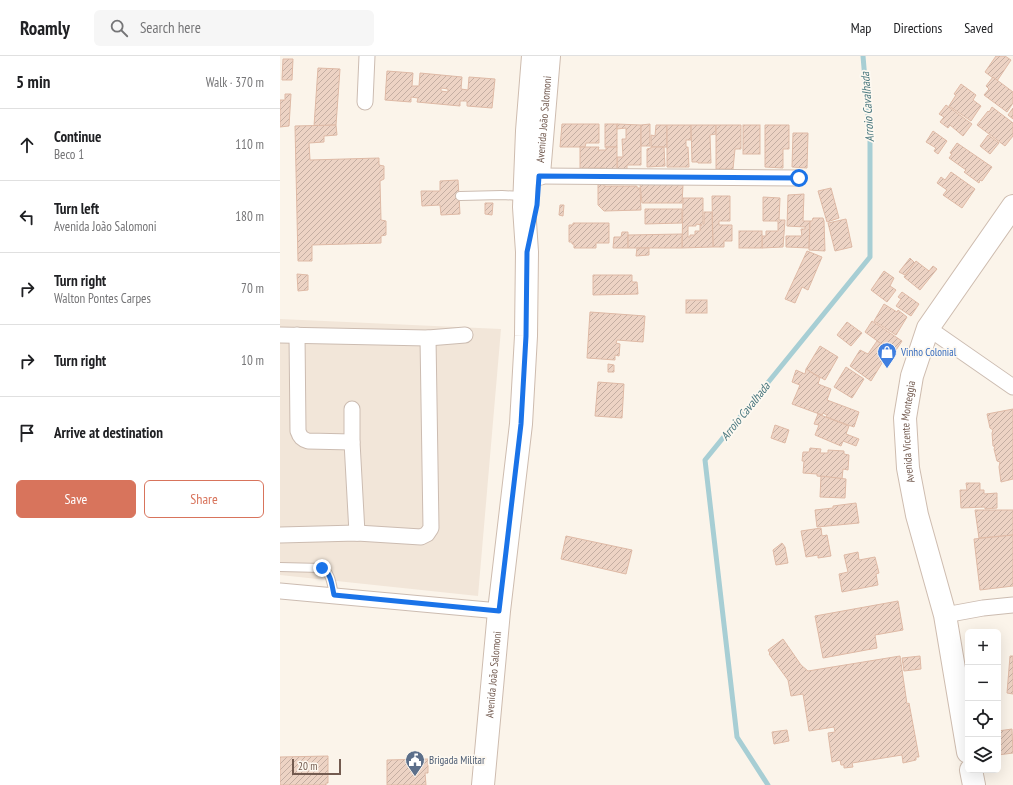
<!DOCTYPE html>
<html lang="en">
<head>
<meta charset="utf-8">
<style>
	:root { --surface:#fff; --page:#f6f6f6; --text:#202124; --muted:#757577; --line:#e0e0e0; --accent:#d8745c }
	body { margin:0; font-family:"PT Sans Narrow",sans-serif; background:var(--page); color:var(--text) }
	.controls { position:absolute; right:12px; bottom:12px; display:grid; overflow:hidden; border-radius:6px; box-shadow:0 4px 16px #0002 }
	.controls button { width:36px; height:36px; display:grid; place-items:center; padding:0; border:0; border-bottom:1px solid var(--line); background:var(--surface); color:var(--text); font:20px sans-serif }
	.scale { position:absolute; left:12px; bottom:10px; width:49px; box-sizing:border-box; padding-left:4px; border:2px solid #735b50; border-top:0; font-size:11px; line-height:14px; white-space:nowrap; color:#735b50; -webkit-text-stroke:3px #fdf8f0; paint-order:stroke }
	.stop { position:absolute; width:12px; height:12px; margin:-9px; border:3px solid #1a73e8; border-radius:50%; background:#fff }
	.stop.end { background:#1a73e8; border-color:#fff; box-shadow:0 1px 4px #0008 }
	.list { margin:0; padding:0; list-style:none }
	h2 { display:flex; justify-content:space-between; align-items:center; height:52px; margin:0; padding:0 16px; font-size:17px }
	h2 small { font-size:13px; font-weight:400; color:var(--muted) }
	.list li { display:grid; grid-template-columns:26px 1fr auto; gap:12px; align-items:center; box-sizing:border-box; height:72px; padding:0 16px; border-top:1px solid var(--line) }
	.list b { display:block; font-size:15px; white-space:nowrap }
	.list p { margin:0; font-size:13px; white-space:nowrap; color:var(--muted) }
	.list em { font-size:13px; font-style:normal; color:var(--muted) }
	.actions { display:flex; gap:8px; padding:12px 16px }
	.actions a { flex:1; padding:9px 0; border:1px solid var(--accent); border-radius:6px; text-align:center; font-size:14px; color:var(--accent) }
	.actions .main { background:var(--accent); color:#fff }
	.icon { flex:none; width:22px; height:22px; fill:none; stroke:currentColor; stroke-width:2; stroke-linecap:round; stroke-linejoin:round }
	.map { position:relative; flex:none; width:733px; height:729px; overflow:hidden }
	header { display:flex; align-items:center; gap:24px; box-sizing:border-box; height:56px; padding:0 20px; background:var(--surface); border-bottom:1px solid var(--line) }
	header strong { font-size:19px }
	nav { display:flex; gap:22px; margin-inline-start:auto; font-size:14px }
	.search { width:280px; height:36px; background:var(--page); display:flex; align-items:center; gap:10px; box-sizing:border-box; padding:0 14px; border-radius:6px; color:var(--muted); font-size:15px }
	main { display:flex }
	aside { flex:1; background:var(--surface) }
	.map>svg:first-child { display:block }
	.residential { fill:#f2e6d9 }
	.lines { fill:none; stroke-linecap:round; stroke-linejoin:round }
	.stream { stroke:#a7ced4; stroke-width:5 }
	.building { fill:url(#building-hatch); stroke:#dfbaa6; fill-rule:evenodd }
	.service-casing { stroke:#ccbcb1; stroke-width:10 }
	.minor-casing { stroke:#ccbcb1; stroke-width:17 }
	.secondary-casing { stroke:#cebcaf; stroke-width:24 }
	.service { stroke:#fff; stroke-width:8 }
	.minor { stroke:#fff; stroke-width:15 }
	.secondary { stroke:#fff; stroke-width:22 }
	.route { stroke:#1a73e8; stroke-width:5 }
	.labels { text-anchor:middle; dominant-baseline:central; stroke-width:3.5; stroke-linejoin:round; paint-order:stroke }
	.street-label { font-size:11px; fill:#735b50; stroke:#fdf8f0 }
	.shop-label { font-size:11px; fill:#366cbe; stroke:#fdf8f0; text-anchor:start }
	.service-label { font-size:11px; fill:#4e5e75; stroke:#fdf8f0; text-anchor:start }
	.water-label { font-size:12px; font-style:italic; fill:#47767d; stroke:#fdf8f0 }
</style>
</head>
<body>
<header>
<strong>Roamly</strong>
<div class="search"><svg class="icon" aria-label="search" viewBox="0 0 24 24"><circle cx="10" cy="10" r="6"/><path d="M15 15l6 6"/></svg>Search here</div>
<nav><a>Map</a><a>Directions</a><a>Saved</a></nav>
</header>
<main>
<aside>
<h2>5 min<small>Walk · 370 m</small></h2>
<ul class="list">
<li><svg class="icon" aria-label="ahead" viewBox="0 0 24 24"><path d="M12 20V5M6 11l6-6 6 6"/></svg><div><b>Continue</b><p>Beco 1</p></div><em>110 m</em></li>
<li><svg class="icon" aria-label="left" viewBox="0 0 24 24"><path d="M17 20v-9H6M10 6l-5 5 5 5"/></svg><div><b>Turn left</b><p>Avenida João Salomoni</p></div><em>180 m</em></li>
<li><svg class="icon" aria-label="right" viewBox="0 0 24 24"><path d="M7 20v-9h11M14 6l5 5-5 5"/></svg><div><b>Turn right</b><p>Walton Pontes Carpes</p></div><em>70 m</em></li>
<li><svg class="icon" aria-label="right" viewBox="0 0 24 24"><path d="M7 20v-9h11M14 6l5 5-5 5"/></svg><div><b>Turn right</b></div><em>10 m</em></li>
<li><svg class="icon" aria-label="arrive" viewBox="0 0 24 24"><path d="M6 21V4h12l-3 4 3 4H6"/></svg><div><b>Arrive at destination</b></div></li>
</ul>
<div class="actions"><a class="main">Save</a><a>Share</a></div>
</aside>
<div class="map">
<svg width="733" height="729" viewBox="0 0 733 729">
	<defs>
		<pattern id="building-hatch" width="6" height="6" patternUnits="userSpaceOnUse"><rect width="6" height="6" fill="#edd3c4"/><path d="M-1 1l2-2M0 6l6-6M5 7l2-2" fill="none" stroke="#c4aea2"/></pattern>
	</defs>
	<rect width="100%" height="100%" fill="#fbf4ea"/>
	<polygon class="residential" points="0,263 221,273 198,540 0,519"/>
	<g class="lines">
		<polyline class="stream" points="488,729 457,681 425,404 590,201 590,83 583,0"/>
	</g>
	<g class="building">
		<polygon points="716,0 725,0 731,4 717,25 705,16"/>
		<polygon points="3,3 13,3 12,24 2,24"/>
		<polygon points="38,12 60,13 56,69 34,70"/>
		<path d="M107,15L133,17L132,30H139L140,17L182,21L181,33L188,34L189,21L215,23L212,52L187,50V45H180V50L137,46L138,42L131,41V46L105,44ZM161,32L168,33V36L161,35Z"/>
		<polygon points="713,21 733,36 733,47 727,56 704,39 709,33 706,30"/>
		<polygon points="681,28 696,39 693,44 701,50 691,65 669,50 676,39 674,38"/>
		<polygon points="5,38 11,38 9,70 0,71 0,44 5,44"/>
		<polygon points="666,49 692,68 683,80 670,69 668,72 660,66 664,61 659,58"/>
		<polygon points="712,51 733,67 733,80 725,90 697,69 708,55 709,56"/>
		<polygon points="733,52 733,63 728,59"/>
		<polygon points="282,68 319,68 319,87 306,87 305,91 280,91"/>
		<rect x="325" y="68" width="12" height="23"/>
		<polygon points="337,68 361,69 361,109 347,109 347,113 337,113 337,101 343,101 342,83 346,83 346,72 337,73"/>
		<polygon points="370,68 370,90 361,90 361,69"/>
		<polygon points="56,69 57,79 44,80 44,86 29,87 30,104 99,102 99,109 104,110 104,123 100,125 101,164 106,165 106,179 101,180 101,187 32,189 32,205 18,205 15,70"/>
		<polygon points="376,69 387,69 387,91 371,91 371,79 375,80"/>
		<polygon points="387,69 411,69 411,84 406,84 406,91 408,91 409,111 387,111"/>
		<polygon points="411,69 436,69 436,78 430,79 431,107 418,107 418,106 412,106"/>
		<polygon points="436,69 461,69 461,93 455,93 453,113 436,113"/>
		<rect x="463" y="69" width="17" height="29"/>
		<polygon points="485,69 509,69 509,93 503,93 503,112 485,111"/>
		<polygon points="653,75 667,85 658,98 654,95 656,92 646,86"/>
		<polygon points="513,77 528,77 527,112 512,111"/>
		<polygon points="708,79 719,87 710,98 700,90"/>
		<polygon points="677,87 712,111 702,125 700,124 699,127 684,116 686,114 669,102 672,98 670,97"/>
		<polygon points="300,91 319,91 318,94 326,94 326,91 337,91 337,114 325,114 325,112 300,112"/>
		<polygon points="371,91 384,91 385,110 367,111 367,93 371,92"/>
		<polygon points="671,116 695,133 682,152 663,139 667,134 657,127 661,121 665,124"/>
		<polygon points="178,124 180,158 161,159 160,149 142,150 141,135 160,135 160,125"/>
		<polygon points="318,128 324,128 324,130 357,130 357,132 360,132 361,154 324,155 318,149"/>
		<polygon points="360,128 403,129 402,147 362,147"/>
		<polygon points="551,132 559,162 547,166 538,135"/>
		<polygon points="524,138 523,165 530,165 529,192 506,191 506,180 522,180 521,173 525,173 525,171 507,170 508,139"/>
		<polygon points="432,140 450,140 450,165 439,165 439,169 452,169 452,185 444,185 444,191 433,191"/>
		<polygon points="483,141 500,142 499,164 505,164 503,191 482,192 482,180 486,180 486,175 498,175 498,165 483,165"/>
		<path d="M403,142H423V168H424V156H432L433,191L402,192ZM416,168L422,169H420V175H415V179H410V181H408V170H416Z"/>
		<polygon points="205,147 213,147 212,159 205,158"/>
		<polygon points="280,149 284,149 283,160 279,159"/>
		<polygon points="365,153 402,153 402,167 365,168"/>
		<polygon points="533,162 543,162 544,165 545,195 529,194 530,165 532,165"/>
		<polygon points="566,163 572,191 555,195 548,167"/>
		<polygon points="293,167 329,167 329,187 316,187 316,192 294,192 294,188 292,188 292,186 289,186 289,169 293,169"/>
		<rect x="459" y="175" width="23" height="17"/>
		<polygon points="342,176 348,176 348,192 333,192 334,181 341,181"/>
		<polygon points="402,178 402,192 348,192 348,179"/>
		<polygon points="357,192 369,192 369,199 356,200"/>
		<polygon points="527,195 542,201 528,234 522,231 515,247 505,243"/>
		<polygon points="630,202 635,207 625,219 619,216"/>
		<polygon points="636,205 649,215 653,210 657,213 640,234 624,221"/>
		<polygon points="604,215 614,222 610,230 616,234 607,246 591,234"/>
		<polygon points="17,218 28,219 28,234 18,235"/>
		<polygon points="313,219 352,219 352,226 357,226 358,238 313,239"/>
		<polygon points="622,236 639,248 631,260 616,250 621,243 618,241"/>
		<rect x="406" y="244" width="21" height="13"/>
		<polygon points="604,248 617,256 618,254 627,261 616,279 594,265"/>
		<polygon points="310,256 365,260 363,286 337,284 336,287 340,288 339,300 335,299 335,304 307,302"/>
		<polygon points="592,265 622,285 614,297 585,276"/>
		<polygon points="567,266 582,277 571,290 557,279"/>
		<polygon points="597,285 610,294 591,325 570,310 580,294 588,298"/>
		<polygon points="540,290 558,301 545,324 526,313"/>
		<polygon points="328,308 334,309 334,316 328,316"/>
		<polygon points="566,311 584,323 572,342 554,331"/>
		<polygon points="526,313 540,322 538,328 551,333 547,344 579,356 574,371 546,361 547,359 543,357 542,359 512,348 520,329 512,326 516,314 525,318"/>
		<polygon points="318,326 344,328 342,362 315,360"/>
		<polygon points="733,353 733,423 721,426 719,411 720,406 717,405 714,393 715,391 713,390 712,377 713,374 710,372 707,358"/>
		<polygon points="538,358 569,370 566,378 579,383 576,390 563,385 561,390 535,379 539,369 534,368"/>
		<polygon points="495,369 509,374 505,387 491,382"/>
		<polygon points="530,392 541,393 540,397 548,397 548,394 564,395 564,398 569,399 568,414 563,413 562,423 537,420 537,418 523,417 524,405 522,405 523,396 529,396"/>
		<polygon points="541,420 566,423 565,442 540,441"/>
		<polygon points="686,427 700,427 700,434 704,434 704,438 717,437 717,452 705,453 705,451 681,452 680,434 687,434"/>
		<polygon points="576,447 579,467 537,471 535,454 553,452 553,450"/>
		<polygon points="695,454 733,454 733,479 699,482"/>
		<polygon points="541,472 542,480 547,479 551,500 538,502 538,499 526,501 521,475"/>
		<polygon points="733,479 733,530 700,534 694,483"/>
		<polygon points="286,480 352,494 346,518 281,503"/>
		<polygon points="502,487 505,491 508,507 496,509 493,494"/>
		<polygon points="578,496 579,504 595,501 599,517 596,518 598,529 562,536 559,518 568,516 564,499"/>
		<polygon points="618,545 623,574 595,579 597,592 543,602 535,560"/>
		<polygon points="503,583 521,609 528,615 620,600 627,648 629,647 639,701 636,701 636,704 623,707 622,699 572,707 573,711 564,712 564,709 561,709 560,704 552,706 548,677 555,676 554,671 529,675 523,638 511,640 508,624 489,598 490,597 488,594"/>
		<polygon points="640,600 641,613 624,615 622,602"/>
		<polygon points="730,600 733,600 733,638 727,637"/>
		<polygon points="732,673 733,697 718,699 718,675"/>
		<polygon points="507,674 509,685 494,688 492,676"/>
		<polygon points="48,700 48,727 46,727 46,729 0,729 0,701"/>
		<polygon points="148,703 148,717 145,717 146,729 107,729 107,704"/>
	</g>
	<g class="lines">
		<g class="service-casing">
			<g id="service">
				<polyline points="180,140 222,139 243,140"/>
				<path d="M0,511L42,512C51,516 52,530 54,539"/>
			</g>
		</g>
		<g class="minor-casing">
			<g id="minor">
				<polyline points="85,46 87,0"/>
				<polyline points="259,120 519,122"/>
				<polyline points="648,272 733,331"/>
				<polyline points="0,279 148,282 185,279"/>
				<path d="M17,279L18,375C20,381 22,383 28,385L72,386"/>
				<polyline points="72,353 72,386 77,477"/>
				<polyline points="0,479 77,477 141,481 147,478 151,472 148,282"/>
				<polyline points="0,535 219,555"/>
				<polyline points="665,559 703,552 733,549"/>
			</g>
		</g>
		<g class="secondary-casing">
			<g id="secondary">
				<path id="s1" d="M259,118L269,0"/>
				<path id="s2" d="M688,696L665,559L637,459L628,412L625,362L632,320L648,272L733,150"/>
				<polyline points="691,714 694,729"/>
				<path id="s3" d="M203,729L219,555L241,368L246,280L247,196L244,151L247,75L253,0"/>
			</g>
		</g>
		<use href="#service" class="service"/>
		<use href="#minor" class="minor"/>
		<use href="#secondary" class="secondary"/>
	</g>
	<g class="lines">
		<path class="route" d="M42,512C51,516 52,530 54,539L219,555L241,368L246,280L247,196L257,149L259,120L519,122"/>
	</g>
	<defs>
		<g id="shop-pin" transform="scale(1)"><path d="M0 17L-7.5 6A9.5 9.5 0 1 1 7.5 6Z" fill="#3f7fe0" stroke="#fdf8f0"/><path d="M-5-2.5h2.3a2.7 3.5 0 0 1 5.4 0H5L5.5 6h-11ZM-1.5-2.5h3a1.5 2.3 0 0 0-3 0Z" fill="#fff"/></g>
		<g id="civic-pin" transform="scale(1)"><path d="M0 17L-7.5 6A9.5 9.5 0 1 1 7.5 6Z" fill="#5c6f8a" stroke="#fdf8f0"/><path d="M-.6-6.5H3V-4.5H.6V-3L4-1V1h2V6H-6V1h2V-1L-.6-3ZM-1.2 2.5V6h2.4V2.5Z" fill="#fff"/></g>
	</defs>
	<g fill-rule="evenodd">
		<use href="#shop-pin" x="607" y="296"/>
		<use href="#civic-pin" x="135" y="704"/>
	</g>
	<g class="labels">
		<g class="street-label">
			<text stroke="none"><textPath href="#s1" startOffset="55">Avenida João Salomoni</textPath></text>
			<text stroke="none"><textPath href="#s2" startOffset="327">Avenida Vicente Monteggia</textPath></text>
			<text stroke="none"><textPath href="#s3" startOffset="111">Avenida João Salomoni</textPath></text>
		</g>
		<g class="shop-label">
			<text x="621" y="296">Vinho Colonial</text>
		</g>
		<g class="service-label">
			<text x="149" y="704">Brigada Militar</text>
		</g>
		<g class="water-label">
			<text transform="translate(587 51) rotate(-94)">Arroio Cavalhada</text>
			<text transform="translate(465 355) rotate(-51)">Arroio Cavalhada</text>
		</g>
	</g>
</svg>
<div class="controls">
<button>+</button>
<button>−</button>
<button><svg class="icon" aria-label="locate" viewBox="0 0 24 24"><circle cx="12" cy="12" r="6"/><path d="M12 2v4M12 18v4M2 12h4M18 12h4"/></svg></button>
<button><svg class="icon" aria-label="layers" viewBox="0 0 24 24"><path d="M12 4l9 5-9 5-9-5zM3 14l9 5 9-5"/></svg></button>
</div>
<div class="scale">20 m</div>
<div class="stop" style="left:519px;top:122px"></div>
<div class="stop end" style="left:42px;top:512px"></div>
</div>
</main>
</body>
</html>
